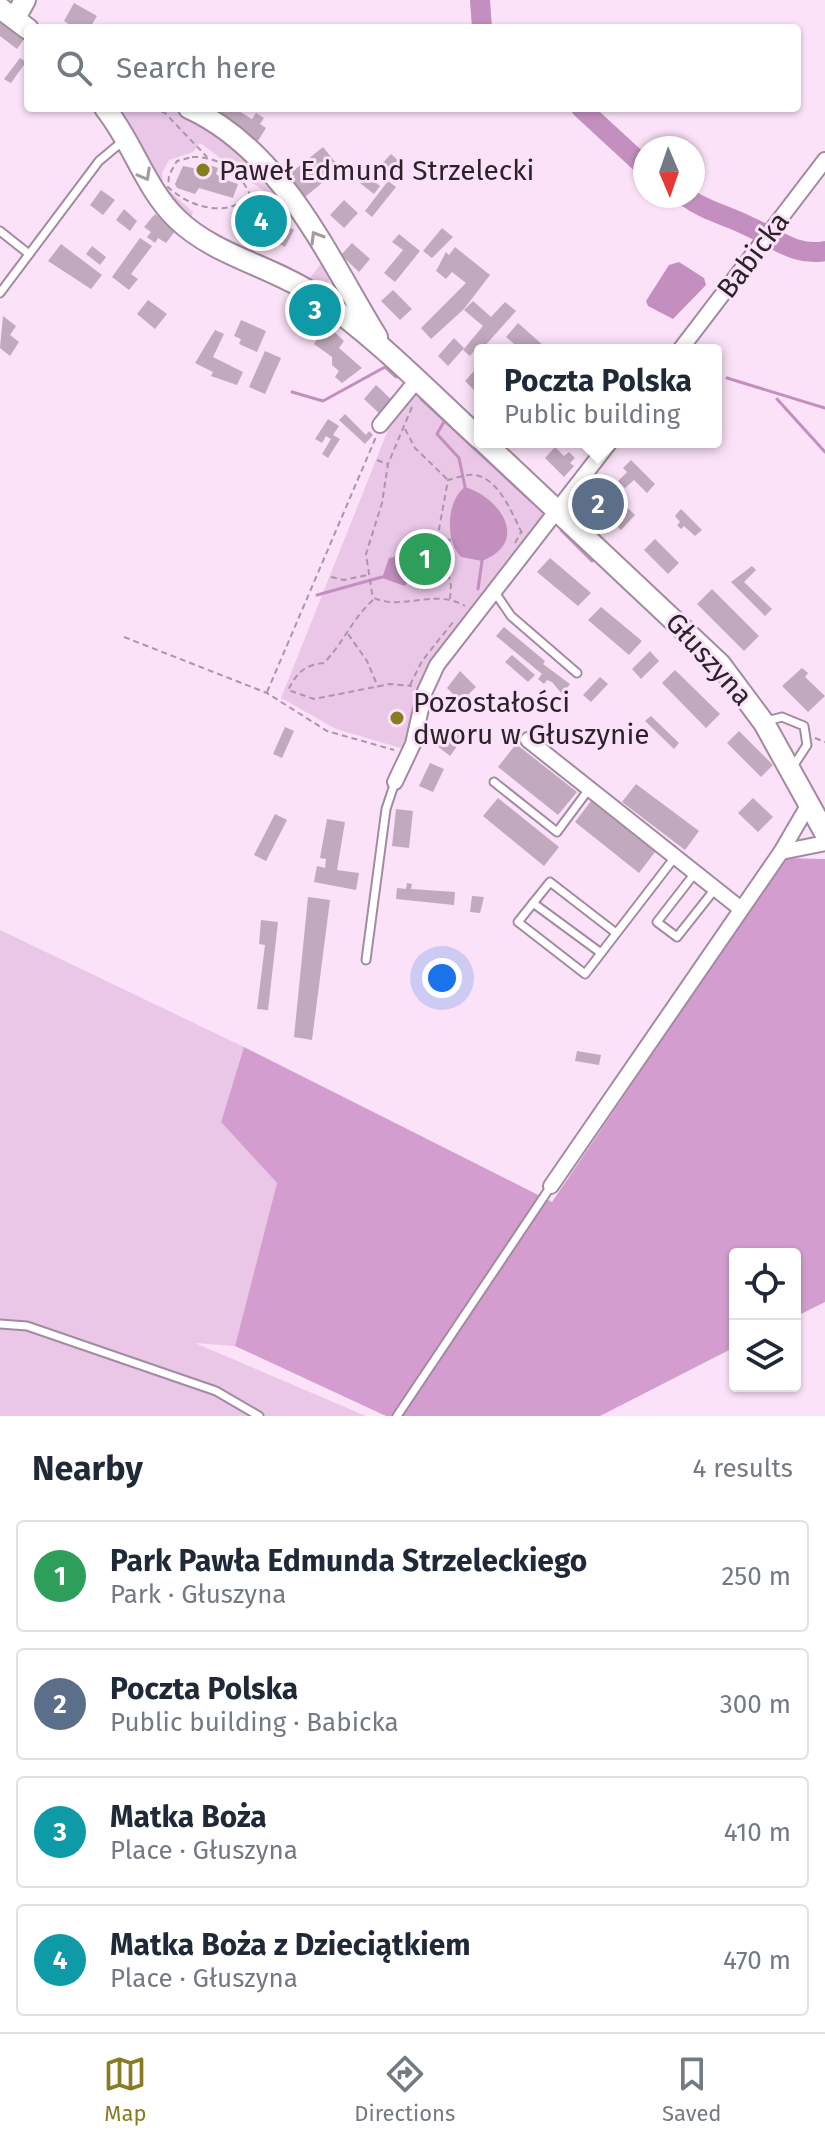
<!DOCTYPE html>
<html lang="en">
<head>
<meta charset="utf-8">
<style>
	:root { --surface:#fff; --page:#f2f2f3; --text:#1f2937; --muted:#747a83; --line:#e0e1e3; --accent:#877c22 }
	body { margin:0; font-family:"Fira Sans",sans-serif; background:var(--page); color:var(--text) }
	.controls { position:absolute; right:24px; bottom:24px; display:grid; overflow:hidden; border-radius:8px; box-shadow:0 2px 6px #0004 }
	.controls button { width:72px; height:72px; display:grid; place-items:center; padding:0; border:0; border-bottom:2px solid var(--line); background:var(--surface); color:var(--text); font:40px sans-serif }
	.compass { position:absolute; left:633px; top:136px; width:72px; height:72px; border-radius:50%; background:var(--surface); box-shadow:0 2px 6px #0004; rotate:178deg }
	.you { position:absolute; left:442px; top:978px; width:28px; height:28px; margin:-20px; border:6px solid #fff; border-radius:50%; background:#1a73e8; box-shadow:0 0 0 12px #1a73e833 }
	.badge { display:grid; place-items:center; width:52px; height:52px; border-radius:50%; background:var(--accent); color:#fff; font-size:26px; font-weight:700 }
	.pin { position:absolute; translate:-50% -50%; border:4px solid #fff; box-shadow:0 2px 8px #0006 }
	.popup { position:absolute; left:474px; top:344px; width:248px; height:104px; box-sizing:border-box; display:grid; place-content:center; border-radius:8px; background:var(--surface); filter:drop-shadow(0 2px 6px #0005); font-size:26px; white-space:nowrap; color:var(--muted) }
	.popup b { font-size:30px; color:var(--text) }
	.popup::after { content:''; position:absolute; left:50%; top:100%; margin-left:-16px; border:16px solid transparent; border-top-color:var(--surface) }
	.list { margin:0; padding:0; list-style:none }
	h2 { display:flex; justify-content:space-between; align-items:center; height:104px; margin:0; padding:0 32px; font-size:34px }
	h2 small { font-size:26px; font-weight:400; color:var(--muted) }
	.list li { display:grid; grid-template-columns:52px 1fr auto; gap:24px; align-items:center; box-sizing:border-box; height:112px; margin:0 16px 16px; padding:0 16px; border:2px solid var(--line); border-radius:8px }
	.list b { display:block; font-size:30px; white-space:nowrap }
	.list p { margin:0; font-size:26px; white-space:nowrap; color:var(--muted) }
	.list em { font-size:26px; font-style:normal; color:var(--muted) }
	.icon { flex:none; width:44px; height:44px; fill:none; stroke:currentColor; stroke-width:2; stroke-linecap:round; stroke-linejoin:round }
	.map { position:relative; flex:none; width:825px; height:1416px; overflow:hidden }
	.search { position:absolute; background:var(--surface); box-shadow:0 2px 6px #0004; left:24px; right:24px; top:24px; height:88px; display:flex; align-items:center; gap:20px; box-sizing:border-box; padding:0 28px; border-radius:8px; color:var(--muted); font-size:30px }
	.sheet { height:616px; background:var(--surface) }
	nav { display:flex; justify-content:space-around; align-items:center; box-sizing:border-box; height:112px; border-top:2px solid var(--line); background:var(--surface); font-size:22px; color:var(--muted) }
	nav a { display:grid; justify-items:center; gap:4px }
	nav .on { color:var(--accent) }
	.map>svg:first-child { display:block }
	.green { fill:#eac7e7 }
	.forest { fill:#d39ecf }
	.water { fill:#c38fbf }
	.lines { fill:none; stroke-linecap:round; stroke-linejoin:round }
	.stream { stroke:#c38fbf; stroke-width:3 }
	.river { stroke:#c38fbf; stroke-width:20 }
	.building { fill:#c1a9be }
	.lane-casing { stroke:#a28ba0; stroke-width:11 }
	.street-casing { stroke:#a28ba0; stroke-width:18 }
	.secondary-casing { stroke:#a28ba0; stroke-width:24 }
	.path { stroke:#a997a7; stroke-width:2; stroke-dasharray:6 4; stroke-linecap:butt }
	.lane { stroke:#fff; stroke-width:7 }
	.street { stroke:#fff; stroke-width:14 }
	.secondary { stroke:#fff; stroke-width:20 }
	.oneway { stroke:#a09c9f }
	.poi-dot { fill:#877c22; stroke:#fbe2f8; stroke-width:3 }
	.labels { text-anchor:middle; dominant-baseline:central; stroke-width:6; stroke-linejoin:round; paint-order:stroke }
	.poi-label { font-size:28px; fill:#2b222a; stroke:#fbe2f8; text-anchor:start }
	.street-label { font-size:28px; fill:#2b222a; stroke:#fbe2f8 }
</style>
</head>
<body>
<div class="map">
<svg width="825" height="1416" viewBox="0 0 825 1416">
	<rect width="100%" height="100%" fill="#fbe2f8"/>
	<g class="green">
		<path d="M111,108H179L228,133L281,199C267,198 217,154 200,143L193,152L169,160L162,173L163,185L193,212L191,218L199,227L308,281L321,263L313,245L331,272L328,284L322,289L253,262L176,211Z"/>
		<polygon points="414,386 545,512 434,663 404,749 336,729 281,698 396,410"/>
		<polygon points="0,930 244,1047 221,1122 277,1183 235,1346 195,1343 366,1416 0,1416"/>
	</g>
	<polygon class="forest" points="785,858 825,859 825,1302 795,1317 795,1254 735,1254 735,1347 600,1416 386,1416 235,1346 277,1183 221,1122 244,1047 552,1202"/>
	<g class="water">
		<polygon points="679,262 704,278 706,285 673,319 648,306 646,301 669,265"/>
		<path d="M465,487C501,498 530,542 482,561L461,557C445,541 446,501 465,487Z"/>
		<polygon points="417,553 416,568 405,586 382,578 389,558"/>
	</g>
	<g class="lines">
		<g class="stream">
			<polyline points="727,378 825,408"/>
			<polyline points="292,392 323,401 385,367 396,377"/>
			<polyline points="421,399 530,500"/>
			<polyline points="777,399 825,452"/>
			<polyline points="445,420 437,434 459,458 465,487"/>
			<polyline points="561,530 592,561"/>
			<polyline points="415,555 431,542 450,540"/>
			<polyline points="478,589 482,561"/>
			<polyline points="317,595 382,577"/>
		</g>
		<g class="river">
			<polyline points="480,0 482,28"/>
			<polyline points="581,108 645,167"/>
			<path d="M685,196C707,212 724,214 748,226C774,237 795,257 825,251"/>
		</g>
	</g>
	<g class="building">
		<polygon points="74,3 97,16 90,28 74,28 64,21"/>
		<polygon points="0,21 24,39 17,49 0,36"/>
		<polygon points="20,58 26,62 11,83 7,81 4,79"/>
		<polygon points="206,108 234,108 252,119 256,113 264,118 260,124 266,128 258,141"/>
		<polygon points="323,147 340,168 305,197 287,176"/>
		<polygon points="391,154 403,165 393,175 381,165"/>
		<polygon points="210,165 218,168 216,174 223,179 238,184 233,198 199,188 195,194 177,188 175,184 183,166 208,171"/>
		<polygon points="366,175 380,186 374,194 360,183"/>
		<polygon points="388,181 396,187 372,217 365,211"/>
		<polygon points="101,190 115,200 103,215 90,205"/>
		<polygon points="344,200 358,213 344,228 330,215"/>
		<polygon points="124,209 137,221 130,231 116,220"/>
		<polygon points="155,214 176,230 166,243 158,238 155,243 147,237 151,232 144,227"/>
		<polygon points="270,217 294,230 285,247 260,233"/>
		<polygon points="442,228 453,237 432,258 423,251"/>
		<polygon points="399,234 420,251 395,282 384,273 403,250 392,242"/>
		<polygon points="140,238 152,246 131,274 138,279 129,290 112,277"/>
		<polygon points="352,243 370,259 359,272 341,255"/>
		<polygon points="61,244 102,275 91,289 48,261"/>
		<polygon points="92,246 106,257 100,265 86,254"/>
		<polygon points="455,247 490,275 464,309 431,339 421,328 466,283 452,272 446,279 436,271 446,252 449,255"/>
		<polygon points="393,290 412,309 400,320 381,301"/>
		<polygon points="148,300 167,314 155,329 137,314"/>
		<polygon points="473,301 491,317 505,302 516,311 481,350 478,346 470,356 463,350 483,326 464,310"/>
		<polygon points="3,316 16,326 10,335 19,342 10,356 0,348"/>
		<polygon points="241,320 266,331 257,352 239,344 241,339 234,336"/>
		<polygon points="323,321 344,341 339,348 362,368 342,383 335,377 339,371 332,365 332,357 314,344 322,332 317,329"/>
		<polygon points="518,323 545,347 543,350 521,350 506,337"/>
		<polygon points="215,330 224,334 213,357 243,372 237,385 211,376 213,372 195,363"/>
		<polygon points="454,338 464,348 448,366 438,356"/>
		<polygon points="265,351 281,358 265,394 249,387"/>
		<polygon points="475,370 480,375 480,396 465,381"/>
		<polygon points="376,385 394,402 381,415 364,399"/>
		<polygon points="345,414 366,435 369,431 373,435 365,444 339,420"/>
		<polygon points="328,419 339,426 333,435 340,439 328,458 322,454 331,439 326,436 322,443 315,439"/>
		<polygon points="555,447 564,456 569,452 575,458 570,463 574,466 564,477 545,458"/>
		<polygon points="631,460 655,484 647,493 634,480 625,488 618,481 627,472 623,468"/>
		<polygon points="605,486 635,515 621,530 591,500"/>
		<polygon points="681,509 702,530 695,536 684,526 681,529 677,525 680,522 675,516"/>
		<polygon points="655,539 679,563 668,574 644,550"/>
		<polygon points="550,558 591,593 578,606 537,572"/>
		<polygon points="752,566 756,570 744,582 772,609 765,616 731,582"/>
		<polygon points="712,589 759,636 744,651 697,604"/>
		<polygon points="601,607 642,641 629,655 588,620"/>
		<polygon points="504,627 545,661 543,664 570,684 562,694 552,682 547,680 544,684 538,679 542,674 496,636"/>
		<polygon points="650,651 659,661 641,679 632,669"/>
		<polygon points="512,655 535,675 528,682 505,662"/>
		<polygon points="802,668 808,673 805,677 825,696 808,712 782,686"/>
		<polygon points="675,670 720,714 706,728 662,683"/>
		<polygon points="460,671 476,687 461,702 447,688"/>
		<polygon points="600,677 608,684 591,702 583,695"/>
		<polygon points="651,716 679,743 674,749 645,721"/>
		<polygon points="449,726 464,737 450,756 436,745"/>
		<polygon points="285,727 294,731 282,758 273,754"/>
		<polygon points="739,731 773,765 761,777 727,743"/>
		<polygon points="516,744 577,792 558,815 498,767"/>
		<polygon points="430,763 444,769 433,792 419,786"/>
		<polygon points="636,784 699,831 685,850 622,802"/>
		<polygon points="498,798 559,847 544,866 483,816"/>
		<polygon points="753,798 773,817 758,832 738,813"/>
		<polygon points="591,801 655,852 639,873 575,822"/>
		<polygon points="396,809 413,811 409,848 392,846"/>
		<polygon points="275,814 287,820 266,861 254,855"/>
		<polygon points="327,819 345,822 337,870 359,873 356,890 314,882 317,866 325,868 326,859 320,858"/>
		<polygon points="407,883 412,884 411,889 455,892 454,905 396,899 397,888 406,889"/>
		<polygon points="472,896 484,897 480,913 470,912"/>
		<polygon points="308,897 330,900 312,1040 294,1037"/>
		<polygon points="261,920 278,922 268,1010 257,1009 265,945 259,944"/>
		<polygon points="577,1051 601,1055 599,1065 575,1061"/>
	</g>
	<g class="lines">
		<g class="lane-casing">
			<g id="lane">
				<polyline points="270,201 282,204 289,199"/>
				<polyline points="0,231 29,254"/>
				<polyline points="0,293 99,161 123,141"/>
				<polyline points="494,591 511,616 577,673"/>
				<polyline points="767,721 782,717 804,726 807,745 792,768"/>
				<polyline points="494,782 557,832 589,789"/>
				<polyline points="695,873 657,922 677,937 715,889"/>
				<polyline points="533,903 601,953"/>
				<polyline points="616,933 550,882 518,922 585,974 675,857"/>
				<polyline points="366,960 386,809 395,782"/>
				<polyline points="0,1324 27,1326 216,1391 259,1416"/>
				<polyline points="397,1416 551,1186"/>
			</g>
		</g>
		<g class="street-casing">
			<g id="street">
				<polyline points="680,350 825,160"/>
				<polyline points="380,425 417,380"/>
				<polyline points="528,740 741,909"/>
				<polyline points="395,782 413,744 425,691 437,665 610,442"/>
				<polyline points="781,852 825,843"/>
				<polyline points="551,1186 781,852 809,804"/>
			</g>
		</g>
		<g class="secondary-casing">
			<g id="secondary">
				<polyline points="0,8 28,29"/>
				<polyline points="15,18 25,0"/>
				<path d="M105,108C133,143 145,188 177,219C215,256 272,266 315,295C375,336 427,390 480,439"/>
				<path d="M189,108C282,151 326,254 377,337"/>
				<polyline points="484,442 720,664 764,723 825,833"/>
			</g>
		</g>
		<g class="path">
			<polyline points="152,108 165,113 207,157"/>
			<path d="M192,157C218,156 240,171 250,195C228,219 189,207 168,187L169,175L177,161Z"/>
			<path d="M412,407L388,464L382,503L366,554L372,593L374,598C403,611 435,588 465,606"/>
			<polyline points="405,429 415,448 447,479"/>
			<polyline points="377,460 387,464"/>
			<polyline points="515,543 521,532"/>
			<polyline points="331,577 344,580 367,575"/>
			<path d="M450,599L451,586L439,529L448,480C456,478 466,474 474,475C499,477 513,516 523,535"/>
			<path d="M373,600C353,618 343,643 324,663C304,665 297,673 288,690L314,699L390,684L412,686"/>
			<polyline points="348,634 367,661 378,687"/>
			<polyline points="124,637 267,693 327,731 394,750"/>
			<polyline points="410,685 422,661 453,622"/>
			<polyline points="267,692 376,437"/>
			<polyline points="815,738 825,742"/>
		</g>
		<use href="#lane" class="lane"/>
		<use href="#street" class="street"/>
		<use href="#secondary" class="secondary"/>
	</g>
	<defs><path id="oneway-chevron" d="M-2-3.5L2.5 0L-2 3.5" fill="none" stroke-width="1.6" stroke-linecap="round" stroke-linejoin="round" transform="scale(2)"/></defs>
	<g class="oneway">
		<use href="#oneway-chevron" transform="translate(145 175) rotate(61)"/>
		<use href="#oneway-chevron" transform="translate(316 237) rotate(-121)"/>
	</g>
	<g class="poi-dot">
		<circle cx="203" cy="170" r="8"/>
		<circle cx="397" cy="718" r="8"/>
	</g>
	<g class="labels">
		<g class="poi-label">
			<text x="219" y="170">Paweł Edmund Strzelecki</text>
			<text x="413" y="702">Pozostałości<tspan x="413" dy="32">dworu w Głuszynie</tspan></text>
		</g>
		<g class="street-label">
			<text transform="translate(753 255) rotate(-53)">Babicka</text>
			<text transform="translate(709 659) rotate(48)">Głuszyna</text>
		</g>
	</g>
</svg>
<div class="controls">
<button><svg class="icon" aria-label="locate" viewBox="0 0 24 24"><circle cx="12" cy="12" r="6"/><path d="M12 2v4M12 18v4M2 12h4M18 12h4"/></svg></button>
<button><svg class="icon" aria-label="layers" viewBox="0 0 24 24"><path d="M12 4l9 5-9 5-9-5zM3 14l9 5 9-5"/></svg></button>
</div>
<svg class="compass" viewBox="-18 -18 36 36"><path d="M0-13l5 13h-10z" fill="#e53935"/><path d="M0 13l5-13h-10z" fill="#747a83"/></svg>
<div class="you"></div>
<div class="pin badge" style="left:425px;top:559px;background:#2e9e5b">1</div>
<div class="pin badge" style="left:598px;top:504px;background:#5c6f8a">2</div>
<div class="popup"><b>Poczta Polska</b>Public building</div>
<div class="pin badge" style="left:315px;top:310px;background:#0f9aa8">3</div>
<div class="pin badge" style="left:261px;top:221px;background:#0f9aa8">4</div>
<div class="search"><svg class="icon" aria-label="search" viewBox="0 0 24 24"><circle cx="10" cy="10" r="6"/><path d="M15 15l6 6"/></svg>Search here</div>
</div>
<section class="sheet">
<h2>Nearby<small>4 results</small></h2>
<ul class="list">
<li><span class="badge" style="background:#2e9e5b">1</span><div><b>Park Pawła Edmunda Strzeleckiego</b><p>Park · Głuszyna</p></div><em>250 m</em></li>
<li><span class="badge" style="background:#5c6f8a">2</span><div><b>Poczta Polska</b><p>Public building · Babicka</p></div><em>300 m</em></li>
<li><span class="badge" style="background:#0f9aa8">3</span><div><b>Matka Boża</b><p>Place · Głuszyna</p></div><em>410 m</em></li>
<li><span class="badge" style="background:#0f9aa8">4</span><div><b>Matka Boża z Dzieciątkiem</b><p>Place · Głuszyna</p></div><em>470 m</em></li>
</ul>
</section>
<nav>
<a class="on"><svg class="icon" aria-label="map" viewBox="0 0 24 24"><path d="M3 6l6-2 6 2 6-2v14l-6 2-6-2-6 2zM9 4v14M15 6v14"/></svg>Map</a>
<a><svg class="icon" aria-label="directions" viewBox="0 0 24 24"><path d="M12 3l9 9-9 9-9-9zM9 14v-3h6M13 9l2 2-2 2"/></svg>Directions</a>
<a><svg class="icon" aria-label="saved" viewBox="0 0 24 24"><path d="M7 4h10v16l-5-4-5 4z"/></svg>Saved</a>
</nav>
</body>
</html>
